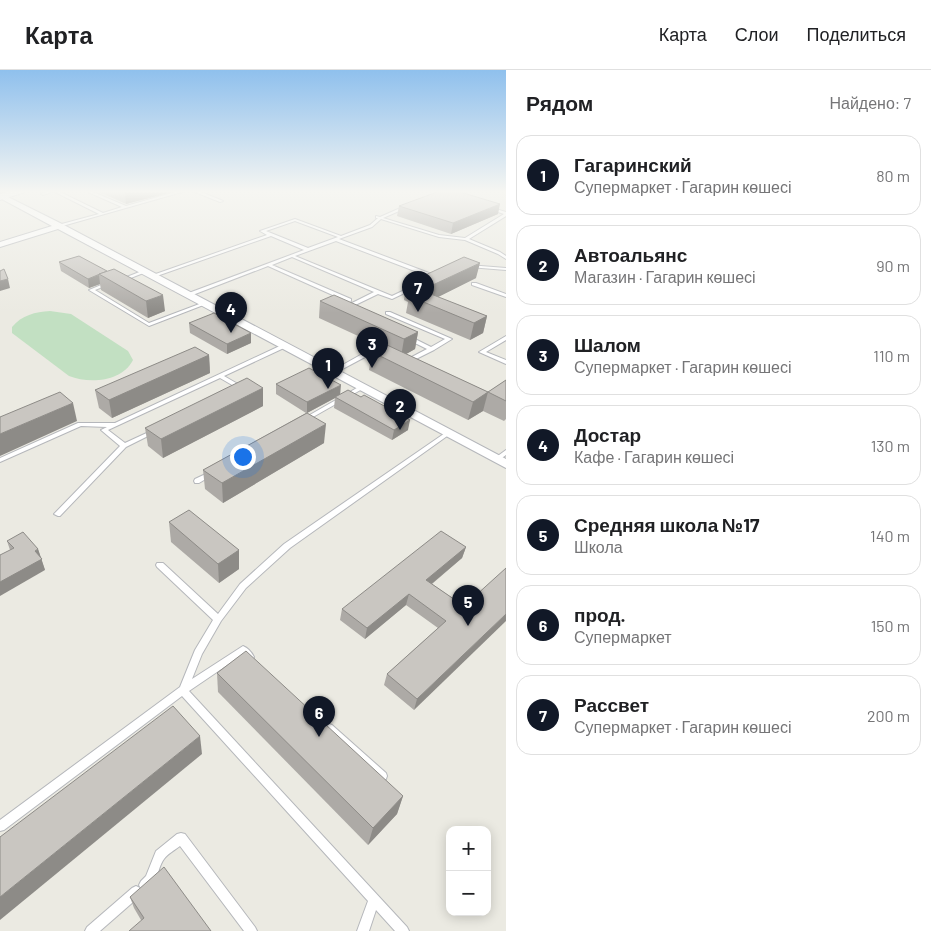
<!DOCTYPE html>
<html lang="ru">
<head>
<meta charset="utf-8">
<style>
	:root { --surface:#fff; --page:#f2f2f2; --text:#202124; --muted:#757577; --line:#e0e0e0; --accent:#111827 }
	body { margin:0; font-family:Barlow,sans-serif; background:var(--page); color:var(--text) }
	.controls { position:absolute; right:15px; bottom:15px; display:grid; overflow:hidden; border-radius:10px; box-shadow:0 2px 12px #0003 }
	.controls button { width:45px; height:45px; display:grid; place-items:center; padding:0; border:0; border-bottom:1px solid var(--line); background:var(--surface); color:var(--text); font:25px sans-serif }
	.you { position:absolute; left:242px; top:386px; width:18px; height:18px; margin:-12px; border:4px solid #fff; border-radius:50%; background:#1a73e8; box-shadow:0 0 0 8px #1a73e833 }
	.badge { display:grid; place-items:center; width:32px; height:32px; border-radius:50%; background:var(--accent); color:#fff; font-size:16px; font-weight:700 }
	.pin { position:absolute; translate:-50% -41px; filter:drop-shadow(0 1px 2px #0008) }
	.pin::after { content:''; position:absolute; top:26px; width:18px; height:15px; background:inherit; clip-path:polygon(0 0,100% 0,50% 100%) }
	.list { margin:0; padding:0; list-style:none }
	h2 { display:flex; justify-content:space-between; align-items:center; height:65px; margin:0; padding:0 20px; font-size:21px }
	h2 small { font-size:16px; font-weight:400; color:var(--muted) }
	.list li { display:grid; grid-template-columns:32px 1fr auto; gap:15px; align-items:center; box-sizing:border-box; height:80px; margin:0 10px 10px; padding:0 10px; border:1px solid var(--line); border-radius:15px }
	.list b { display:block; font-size:19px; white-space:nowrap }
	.list p { margin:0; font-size:16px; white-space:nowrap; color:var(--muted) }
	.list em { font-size:16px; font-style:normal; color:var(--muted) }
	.map { position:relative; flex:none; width:506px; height:861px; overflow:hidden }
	header { display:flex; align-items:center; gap:30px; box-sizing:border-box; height:70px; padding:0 25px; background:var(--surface); border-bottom:1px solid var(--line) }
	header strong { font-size:24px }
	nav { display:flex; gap:28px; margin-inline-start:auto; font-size:18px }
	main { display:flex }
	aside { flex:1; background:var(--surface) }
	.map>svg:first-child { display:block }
	.green { fill:#c2e0c2 }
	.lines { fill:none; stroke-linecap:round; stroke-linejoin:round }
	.service-casing { stroke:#b5b7bb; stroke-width:2 }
	.minor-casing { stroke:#b5b7bb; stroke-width:2 }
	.secondary-casing { stroke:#b6b8bd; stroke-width:2 }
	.service { fill:#fff; fill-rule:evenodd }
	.minor { fill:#fff; fill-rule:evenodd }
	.secondary { fill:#fff; fill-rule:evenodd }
	.wall { fill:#adaaa6 }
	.shaded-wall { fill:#8d8b87 }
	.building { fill:#c9c6c1; stroke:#8d8b87 }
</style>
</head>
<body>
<header>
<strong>Карта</strong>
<nav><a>Карта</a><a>Слои</a><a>Поделиться</a></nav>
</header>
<main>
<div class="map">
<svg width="506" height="861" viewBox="0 0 506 861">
	<rect width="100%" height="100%" fill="#ebeae2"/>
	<path class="green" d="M50,241L71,244L128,281L133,290C122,312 89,314 69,306L12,263V257C22,245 35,242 50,241Z"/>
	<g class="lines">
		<g class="service-casing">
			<g id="service">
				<polygon points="45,122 52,122 43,125 41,124"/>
				<polygon points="55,122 60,122 103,143 122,137 88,122 93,122 126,136 175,122 182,122 59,157 57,156 58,155 99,144"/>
				<polygon points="195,122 201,122 223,131 220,132"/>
				<path d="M405,136L406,138L383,148L439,165L465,168L504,144L489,139V137L506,142V146L469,169L500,182L506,186V189L498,184L465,170L439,167L381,149L372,157L339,169L437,206V208H433L336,171L295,186L392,226L411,217L415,218L392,229L378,224L345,240L343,239L346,231L268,196L190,226H186V224L304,180L271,166L154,207L150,206L267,165L260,161L295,149L341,166L370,155L378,148H376V146L380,147ZM295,151L338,167L308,178L266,161ZM292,187L374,222L350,234L351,230V229L272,195Z"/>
				<polygon points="468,195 506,198 506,200 469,197 468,197"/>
				<polygon points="142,201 146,202 123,211 119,210"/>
				<polygon points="106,213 110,214 95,220 149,253 202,233 206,234 149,256 89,220"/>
				<polygon points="472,213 476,213 506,224 506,227 472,215"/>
				<polygon points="386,242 390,242 452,269 434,280 410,292 406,292 406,290 427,279 407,269 407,267 411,267 431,277 445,269 386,244"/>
				<polygon points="506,266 506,270 486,282 506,290 506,294 479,282"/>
				<polygon points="284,274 286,275 286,277 224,306 243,317 243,319 239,319 220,308 108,360 125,373 151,361 155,361 156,362 126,377 60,446 58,446 54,444 120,376 101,360 107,357 81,356 0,392 0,388 78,353 115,353"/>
				<polygon points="364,283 380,287 381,288 378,290 365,287 335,303 333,304 330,302"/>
				<polygon points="362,315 364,316 364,318 306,351 304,352 301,350"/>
				<path d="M448,361L450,362L451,363L450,364L290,478L246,518L221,551L202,584L192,609L243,576C248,578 252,583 254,587L253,590C248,591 246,588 242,585L189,621L407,857L409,861H395L376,840L369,861H357L368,831L182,626L4,760L0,761V750L180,617L195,580L213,550L157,497L156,495L157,493H163L218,544L240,514L284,474Z"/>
				<polygon points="506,380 506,385 499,390 495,390 494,389 495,388"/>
				<polygon points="212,401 215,403 214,404 199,413 195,413 194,411 195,409"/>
				<polygon points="329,654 332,655 386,703 387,706 386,709 382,711 378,709 326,661 324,658 326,655"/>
				<path d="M181,763L185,764L255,857L257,861H244L180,776C175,780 167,784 164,789C156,800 159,815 145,821L141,819L139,815L141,811L146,806L156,781L177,764Z"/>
				<polygon points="136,816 140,818 142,822 140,826 100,861 85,861 87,857 132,818"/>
			</g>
		</g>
		<g class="minor-casing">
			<polygon id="minor" points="0,124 4,125 62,154 506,389 506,398 58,159 0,177 0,172 52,156 0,128"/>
		</g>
		<g class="secondary-casing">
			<polygon id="secondary" points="7,122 25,122 0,130 0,124"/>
		</g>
		<use href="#service" class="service"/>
		<use href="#minor" class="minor"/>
		<use href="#secondary" class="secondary"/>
	</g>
	<g class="wall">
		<polygon points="99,122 172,122 126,134"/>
		<polygon points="399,136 498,144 451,164 397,146"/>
		<polygon points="79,186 165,241 148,248 101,220 100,214 89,218 61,201 59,192"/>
		<polygon points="476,208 438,227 487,246 483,263 470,270 406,243 408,232 404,230 406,214"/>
		<polygon points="320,231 418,262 415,279 406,284 488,322 506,310 506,349 504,351 483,341 468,350 369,300 372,282 382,277 319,248"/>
		<polygon points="189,253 251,273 227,284 190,263"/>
		<polygon points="209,285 210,303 112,348 99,338 95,320"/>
		<polygon points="276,314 340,324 408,360 392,370 334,338 335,328 307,343 324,373 223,433 205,419 203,400 306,343 276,324"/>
		<polygon points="263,318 263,336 163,388 148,376 145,358"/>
		<polygon points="169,452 239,480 239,499 219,513 171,472"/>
		<polygon points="7,471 38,479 45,500 10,480"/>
		<polygon points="466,477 462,488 432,514 464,536 414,640 384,615 387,604 438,558 406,535 365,569 340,550 342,539"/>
		<polygon points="217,603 403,726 397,744 368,775 218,622"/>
		<polygon points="130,827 211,861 141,850 134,838"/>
	</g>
	<g class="shaded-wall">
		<polygon points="125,122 172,122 126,134"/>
		<polygon points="500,134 498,144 451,164 453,153"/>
		<polygon points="480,193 476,208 426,233 422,220"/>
		<polygon points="99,205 100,214 89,218 88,209"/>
		<polygon points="8,209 10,218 0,221 0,211"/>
		<polygon points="163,225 165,241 148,248 146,231"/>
		<polygon points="487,246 483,263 470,270 474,253"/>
		<polygon points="418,262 415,279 401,287 404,269"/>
		<polygon points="251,263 251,273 227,284 227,274"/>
		<polygon points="209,285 210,303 112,348 109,330"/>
		<polygon points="341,315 340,326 335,327 335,328 307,343 307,332"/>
		<polygon points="263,318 263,336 163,388 161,369"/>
		<polygon points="488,322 483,341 468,350 473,332"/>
		<polygon points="73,333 77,351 0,386 0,364"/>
		<polygon points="410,350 408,360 392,370 394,360"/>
		<polygon points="326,354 324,373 223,433 222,413"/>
		<polygon points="466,477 462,488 423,521 426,510"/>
		<polygon points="38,479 45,500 0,526 0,512"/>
		<polygon points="239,480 239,499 219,513 218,494"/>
		<polygon points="409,524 406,535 365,569 367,558"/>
		<polygon points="506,544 506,551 414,640 417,629"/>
		<polygon points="200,666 202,684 0,850 0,827"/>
		<polygon points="403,726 397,744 368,775 373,758"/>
	</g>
	<g class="building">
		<polygon points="437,122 460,122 500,134 453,153 399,136"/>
		<polygon points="79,186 107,201 88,209 59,192"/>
		<polygon points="464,187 480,193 422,220 406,214"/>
		<polygon points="4,199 8,209 0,211 0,201"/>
		<polygon points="114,199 163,225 146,231 99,204"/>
		<polygon points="413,217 487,246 474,253 409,226"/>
		<polygon points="334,225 418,262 404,269 320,231"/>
		<polygon points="214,243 251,263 227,274 189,253"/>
		<polygon points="387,275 488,322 473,332 372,282"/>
		<polygon points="195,277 209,285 109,330 95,320"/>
		<polygon points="309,298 341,315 307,332 276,314"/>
		<polygon points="247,308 263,318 161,369 145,358"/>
		<polygon points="506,310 506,331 488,322"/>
		<polygon points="348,320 361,327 364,325 410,350 394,360 335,327"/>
		<polygon points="60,322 73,333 0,364 0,347"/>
		<polygon points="307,343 326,354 222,413 203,400"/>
		<polygon points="189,440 239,480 218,494 169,452"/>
		<polygon points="441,461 466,477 426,510 464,536 506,498 506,544 417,629 387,604 446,551 409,524 367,558 342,539"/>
		<polygon points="23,462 38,479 35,481 42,489 0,512 0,485 14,478 7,471"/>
		<polygon points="246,581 403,726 373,758 217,603"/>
		<polygon points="173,636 200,666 0,827 0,767"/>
		<polygon points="164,797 211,861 129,861 144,848 130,827"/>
	</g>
	<linearGradient id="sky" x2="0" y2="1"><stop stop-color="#8fc0ed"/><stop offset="0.5" stop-color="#f6f6f2"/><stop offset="1" stop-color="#f6f6f2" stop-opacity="0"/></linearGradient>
	<rect width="506" height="243" fill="url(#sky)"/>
</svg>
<div class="controls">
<button>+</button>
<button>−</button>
</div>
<div class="you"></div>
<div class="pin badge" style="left:328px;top:319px">1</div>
<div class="pin badge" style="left:400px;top:360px">2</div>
<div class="pin badge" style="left:372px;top:298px">3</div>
<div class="pin badge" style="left:231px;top:263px">4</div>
<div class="pin badge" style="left:468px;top:556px">5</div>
<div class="pin badge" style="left:319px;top:667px">6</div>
<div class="pin badge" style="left:418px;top:242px">7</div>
</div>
<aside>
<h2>Рядом<small>Найдено: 7</small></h2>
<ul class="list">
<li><span class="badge">1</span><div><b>Гагаринский</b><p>Супермаркет · Гагарин көшесі</p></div><em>80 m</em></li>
<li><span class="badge">2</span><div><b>Автоальянс</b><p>Магазин · Гагарин көшесі</p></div><em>90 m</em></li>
<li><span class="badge">3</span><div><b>Шалом</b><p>Супермаркет · Гагарин көшесі</p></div><em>110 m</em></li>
<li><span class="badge">4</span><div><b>Достар</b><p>Кафе · Гагарин көшесі</p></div><em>130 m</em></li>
<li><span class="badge">5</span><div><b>Средняя школа №17</b><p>Школа</p></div><em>140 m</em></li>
<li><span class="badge">6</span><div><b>прод.</b><p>Супермаркет</p></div><em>150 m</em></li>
<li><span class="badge">7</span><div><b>Рассвет</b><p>Супермаркет · Гагарин көшесі</p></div><em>200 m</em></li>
</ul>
</aside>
</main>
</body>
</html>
